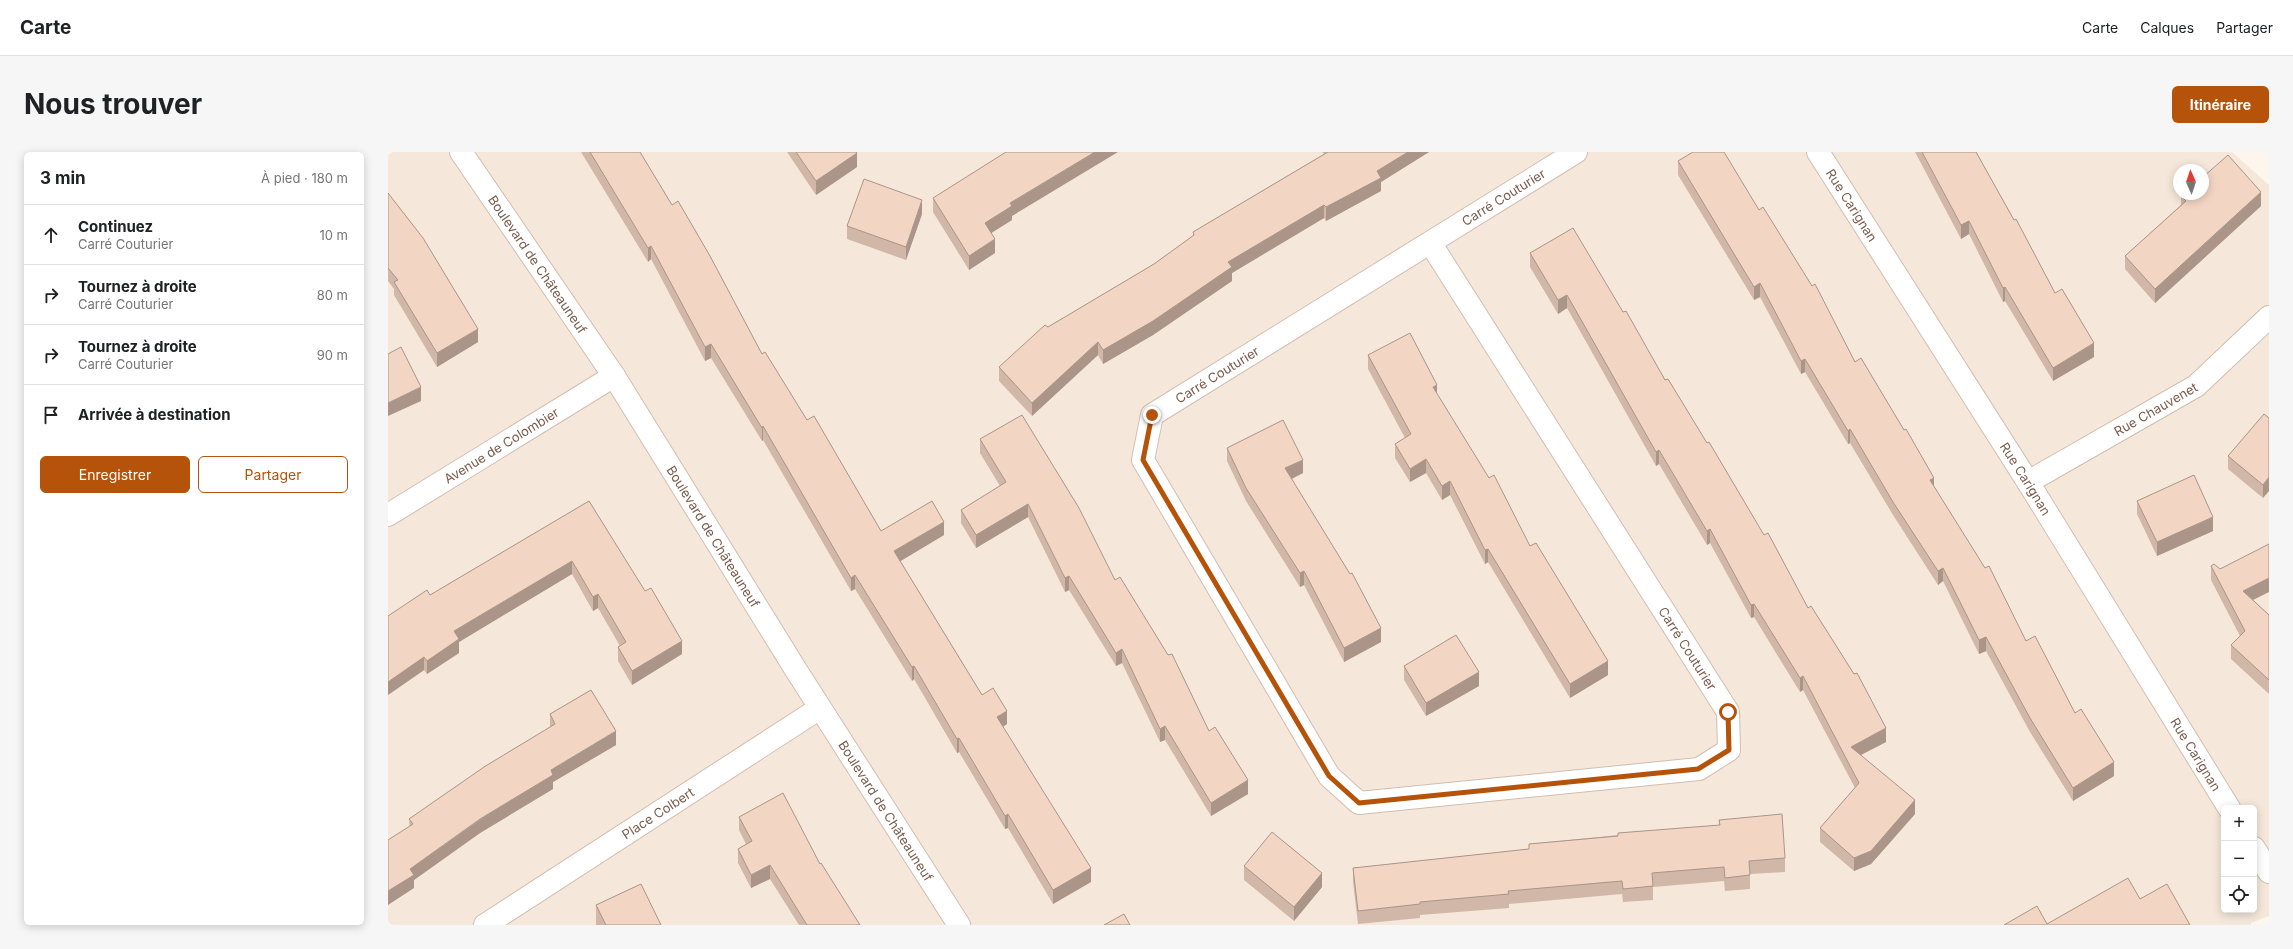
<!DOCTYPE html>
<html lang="fr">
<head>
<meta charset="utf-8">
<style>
	:root { --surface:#fff; --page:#f6f6f6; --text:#202124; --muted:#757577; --line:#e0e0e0; --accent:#b45309 }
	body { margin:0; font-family:Inter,sans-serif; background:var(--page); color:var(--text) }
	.controls { position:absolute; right:12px; bottom:12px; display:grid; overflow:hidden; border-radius:6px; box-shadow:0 2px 10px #0003 }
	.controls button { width:36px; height:36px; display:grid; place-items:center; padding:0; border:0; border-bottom:1px solid var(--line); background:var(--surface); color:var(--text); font:20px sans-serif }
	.compass { position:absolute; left:1785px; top:12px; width:36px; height:36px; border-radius:50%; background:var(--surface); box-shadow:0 2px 10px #0003; rotate:357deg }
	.stop { position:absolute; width:12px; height:12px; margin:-9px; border:3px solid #b45309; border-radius:50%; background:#fff }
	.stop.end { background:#b45309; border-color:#fff; box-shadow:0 1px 4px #0008 }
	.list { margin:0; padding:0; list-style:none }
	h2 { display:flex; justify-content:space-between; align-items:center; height:52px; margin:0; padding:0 16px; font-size:17px }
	h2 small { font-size:13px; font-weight:400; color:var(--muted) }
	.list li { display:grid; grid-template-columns:26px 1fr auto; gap:12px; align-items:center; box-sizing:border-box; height:60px; padding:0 16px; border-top:1px solid var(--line) }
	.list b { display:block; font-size:15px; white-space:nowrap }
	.list p { margin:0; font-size:13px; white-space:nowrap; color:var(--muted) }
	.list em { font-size:13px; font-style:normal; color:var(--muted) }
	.actions { display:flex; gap:8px; padding:12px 16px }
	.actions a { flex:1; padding:9px 0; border:1px solid var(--accent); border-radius:6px; text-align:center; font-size:14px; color:var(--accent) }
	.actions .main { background:var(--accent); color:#fff }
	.icon { flex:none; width:22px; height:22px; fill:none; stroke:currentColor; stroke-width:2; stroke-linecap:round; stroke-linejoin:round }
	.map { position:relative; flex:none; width:1881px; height:773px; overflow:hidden; border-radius:6px }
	header { display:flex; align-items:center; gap:24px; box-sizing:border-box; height:56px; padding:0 20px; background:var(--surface); border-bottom:1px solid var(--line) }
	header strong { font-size:19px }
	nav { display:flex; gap:22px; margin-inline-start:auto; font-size:14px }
	.intro { display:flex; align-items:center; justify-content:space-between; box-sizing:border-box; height:96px; padding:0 24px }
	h1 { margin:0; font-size:28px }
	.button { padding:10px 18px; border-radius:6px; background:var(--accent); color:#fff; font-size:14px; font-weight:700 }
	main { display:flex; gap:24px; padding:0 24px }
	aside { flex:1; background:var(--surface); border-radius:6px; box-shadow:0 2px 10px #0003 }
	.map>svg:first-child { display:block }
	.residential { fill:#f5e8da; fill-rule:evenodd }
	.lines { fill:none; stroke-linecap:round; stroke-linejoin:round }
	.street-casing { stroke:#d1beb0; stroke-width:24 }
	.street { stroke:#fff; stroke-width:22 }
	.wall { fill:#d1b7a8 }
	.shaded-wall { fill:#aa9588 }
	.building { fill:#f3d5c3; stroke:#aa9588 }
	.route { stroke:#b45309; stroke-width:5 }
	.labels { text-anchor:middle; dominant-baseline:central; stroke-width:3; stroke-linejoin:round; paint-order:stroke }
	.street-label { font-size:13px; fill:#7a5c4d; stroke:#fffaf3 }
</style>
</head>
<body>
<header>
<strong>Carte</strong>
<nav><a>Carte</a><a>Calques</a><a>Partager</a></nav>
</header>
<div class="intro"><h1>Nous trouver</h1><a class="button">Itinéraire</a></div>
<main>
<aside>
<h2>3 min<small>À pied · 180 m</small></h2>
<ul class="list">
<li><svg class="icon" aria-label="ahead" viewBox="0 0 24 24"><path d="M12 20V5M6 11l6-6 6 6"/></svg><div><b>Continuez</b><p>Carré Couturier</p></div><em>10 m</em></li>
<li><svg class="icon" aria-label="right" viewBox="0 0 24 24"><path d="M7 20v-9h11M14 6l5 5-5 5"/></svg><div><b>Tournez à droite</b><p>Carré Couturier</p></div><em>80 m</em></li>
<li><svg class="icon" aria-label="right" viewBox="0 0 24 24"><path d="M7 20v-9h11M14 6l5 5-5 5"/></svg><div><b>Tournez à droite</b><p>Carré Couturier</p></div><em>90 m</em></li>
<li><svg class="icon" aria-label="arrive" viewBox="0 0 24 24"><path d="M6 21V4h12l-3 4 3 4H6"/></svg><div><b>Arrivée à destination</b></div></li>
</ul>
<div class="actions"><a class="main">Enregistrer</a><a>Partager</a></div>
</aside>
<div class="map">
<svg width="1881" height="773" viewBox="0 0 1881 773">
	<rect width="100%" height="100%" fill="#fdf6ec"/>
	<path class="residential" d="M0,0H1844L1881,33V764L1863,771V773H0ZM1791,18H1815V42H1791ZM1836,656H1866V758H1836Z"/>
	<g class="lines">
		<g class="street-casing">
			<g id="street">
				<path id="s1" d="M73,0L226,224L408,518L571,773"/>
				<path id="s2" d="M1430,0L1640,330L1841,656"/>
				<path id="s3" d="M1043,92L1340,560L1341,598L1311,617L971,651L941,624L755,308L764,263L1188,0"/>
				<path id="s4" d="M1640,330L1808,234L1881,165"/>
				<path id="s5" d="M0,363L226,224"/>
				<polyline points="1866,696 1881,720"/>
				<path id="s6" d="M97,773L432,556"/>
			</g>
		</g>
		<use href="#street" class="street"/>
	</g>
	<g class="wall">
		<polygon points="193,0 252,0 374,202 493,379 556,383 512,409 594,543 619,572 615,575 703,730 665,752 620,676 617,677 571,600 569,601 526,527 524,529 467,437 463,439 375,288 374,289 323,206 317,209 263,107 260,110"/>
		<polygon points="399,0 468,0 469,15 428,43"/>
		<polygon points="934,0 1041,0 993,30 993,39 938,69 936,66 844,121 844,129 765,183 715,212 710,203 644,264 611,229 611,215 660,175 766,112 805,84 805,80 936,2"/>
		<polygon points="1527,0 1588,0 1626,68 1667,141 1706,205 1665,229 1617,149 1615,150 1581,82 1573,87"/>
		<polygon points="1290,9 1371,58 1546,334 1638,489 1687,561 1726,624 1685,649 1642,580 1598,499 1591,502 1555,429 1550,433 1505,363 1462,291 1460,292 1417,220 1413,222 1372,145 1366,148 1290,23"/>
		<polygon points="0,41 90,190 49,215 6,143 6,137 0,129"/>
		<polygon points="1793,44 1873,54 1767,151 1737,117 1737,104 1793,53"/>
		<polygon points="545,46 624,64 624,68 603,81 607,101 581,118 545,60"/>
		<polygon points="534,62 518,108 459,87 459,74"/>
		<polygon points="1142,101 1235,160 1420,456 1498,590 1473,603 1527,662 1483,712 1466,719 1432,690 1432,676 1467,636 1415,538 1412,540 1366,465 1363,466 1322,391 1319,393 1271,312 1268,314 1179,156 1170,162 1142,115"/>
		<polygon points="980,203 1049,243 1220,523 1182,546 1100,410 1097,412 1062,343 1054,348 1038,321 1022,330 1007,306 1007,292 1017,286 980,217"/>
		<polygon points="1881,266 1875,346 1840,317 1840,304"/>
		<polygon points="592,287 727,428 860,642 823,664 777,588 772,590 734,511 728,514 681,438 677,440 640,365 588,396 573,371 573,358 612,334 592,301"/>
		<polygon points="839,296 915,321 904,327 993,490 956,510 916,433 912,435 858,349 839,309"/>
		<polygon points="201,349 294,502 244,533 230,509 230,495 232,494 210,456 205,459 184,422 71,490 71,501 39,522 36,518 0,543 0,464 42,443"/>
		<polygon points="1749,349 1825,379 1769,404 1749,362"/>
		<polygon points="1823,414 1865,448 1881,463 1881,542 1843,507 1843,493 1852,484 1823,428"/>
		<polygon points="1016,514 1091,534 1038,564 1016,528"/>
		<polygon points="162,562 228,593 165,630 165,637 92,681 26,728 26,736 21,667 162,576"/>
		<polygon points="351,665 432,712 472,773 411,773 382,727 363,736 350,711 350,697 358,692 351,678"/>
		<polygon points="1331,668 1397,706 1397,720 1362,722 1362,737 1337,739 1336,729 1265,735 1265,748 1235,750 1234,742 1121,752 1121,756 1032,763 1032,766 970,772 965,730 965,716 1141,697 1141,692 1331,673"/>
		<polygon points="856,714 934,735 906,769 856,728"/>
		<polygon points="208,753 273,773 208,773"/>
	</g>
	<g class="shaded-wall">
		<polygon points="707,0 730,0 624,64 624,68 597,85 597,71 622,51"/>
		<polygon points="1020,0 1041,0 993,30 993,39 938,69 938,55 989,19"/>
		<polygon points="469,1 469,15 428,43 428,29"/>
		<polygon points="1873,40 1873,54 1767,151 1767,137"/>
		<polygon points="534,48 534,62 518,108 518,95"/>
		<polygon points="936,53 936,66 844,121 844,129 765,183 715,212 715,198 840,110"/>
		<polygon points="1581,69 1581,82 1573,87 1573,73"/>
		<polygon points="607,87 607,101 581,118 581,104"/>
		<polygon points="263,94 263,107 260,110 260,96"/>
		<polygon points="1372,131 1372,145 1366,148 1366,135"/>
		<polygon points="1617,135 1617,149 1615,150 1615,136"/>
		<polygon points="1179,143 1179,156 1170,162 1170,148"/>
		<polygon points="90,177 90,190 49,215 49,201"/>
		<polygon points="710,190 710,203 644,264 644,251"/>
		<polygon points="1706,191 1706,205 1665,229 1665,216"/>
		<polygon points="323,192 323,206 317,209 317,195"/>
		<polygon points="1417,207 1417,220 1413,222 1413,209"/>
		<polygon points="1049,233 1049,246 1045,235"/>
		<polygon points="33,235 33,249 0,264 0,251"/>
		<polygon points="375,274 375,288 374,289 374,276"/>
		<polygon points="1462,277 1462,291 1460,292 1460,279"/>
		<polygon points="1271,298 1271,312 1268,314 1268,300"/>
		<polygon points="1038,307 1038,321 1022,330 1022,317"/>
		<polygon points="915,308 915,321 897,330 897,316"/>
		<polygon points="1881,325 1881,339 1875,346 1875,333"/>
		<polygon points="1546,326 1546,340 1542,328"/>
		<polygon points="1062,329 1062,343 1054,348 1054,334"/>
		<polygon points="640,352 640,365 588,396 588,383"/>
		<polygon points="1825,365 1825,379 1769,404 1769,390"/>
		<polygon points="556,370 556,383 506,413 506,399"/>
		<polygon points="1322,377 1322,391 1319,393 1319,379"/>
		<polygon points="1100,397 1100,410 1097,412 1097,398"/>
		<polygon points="184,409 184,422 71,490 71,501 39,522 39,509 66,479"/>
		<polygon points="1555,416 1555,429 1550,433 1550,419"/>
		<polygon points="916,419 916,433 912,435 912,421"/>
		<polygon points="467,423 467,437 463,439 463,426"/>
		<polygon points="681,424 681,438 677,440 677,426"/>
		<polygon points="1881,426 1881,440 1855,453 1855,439"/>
		<polygon points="210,442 210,456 205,459 205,445"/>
		<polygon points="1366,452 1366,465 1363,466 1363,453"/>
		<polygon points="993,476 993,490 956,510 956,496"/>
		<polygon points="1598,485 1598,499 1591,502 1591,488"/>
		<polygon points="294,489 294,502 244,533 244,519"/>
		<polygon points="734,497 734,511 728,514 728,501"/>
		<polygon points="36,505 36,518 0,543 0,530"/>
		<polygon points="1220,509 1220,523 1182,546 1182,532"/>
		<polygon points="526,514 526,527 524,529 524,515"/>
		<polygon points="1091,520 1091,534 1038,564 1038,551"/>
		<polygon points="1415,524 1415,538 1412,540 1412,526"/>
		<polygon points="619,559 619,572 609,578 609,565"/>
		<polygon points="777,574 777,588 772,590 772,577"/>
		<polygon points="1498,576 1498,590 1463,608 1463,595"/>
		<polygon points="228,579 228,593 165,630 165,637 92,681 26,728 26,736 0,753 0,739 22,717 163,618"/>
		<polygon points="571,586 571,600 569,601 569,587"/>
		<polygon points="1726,610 1726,624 1685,649 1685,636"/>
		<polygon points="860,628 860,642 823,664 823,651"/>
		<polygon points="1527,648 1527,662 1483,712 1466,719 1466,706"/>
		<polygon points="620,662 620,676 617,677 617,664"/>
		<polygon points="382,713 382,727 363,736 363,723"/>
		<polygon points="703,716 703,730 665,752 665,738"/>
		<polygon points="934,721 934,735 906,769 906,755"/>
	</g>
	<g class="building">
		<polygon points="202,0 252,0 284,53 290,49 322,104 374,202 377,200 419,268 426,264 493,379 544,349 556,370 506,399 594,543 605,536 619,559 609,565 703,716 665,738 620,662 617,664 571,586 569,587 526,514 524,515 467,423 463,426 375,274 374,276 323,192 317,195 263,94 260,96"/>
		<polygon points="408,0 468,0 469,1 428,29"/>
		<polygon points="618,0 707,0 622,51 624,54 597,71 607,87 581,104 545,46"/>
		<polygon points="940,0 1020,0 989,19 993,26 938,55 936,53 840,110 844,115 765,169 715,198 710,190 644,251 611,215 657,173 660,175 766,112 806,83 805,80"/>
		<polygon points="1305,0 1336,0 1371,58 1375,55 1424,134 1427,132 1467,210 1473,206 1516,278 1518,277 1546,326 1542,328 1597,416 1601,414 1638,489 1647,484 1687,561 1693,557 1726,610 1685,636 1642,566 1598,485 1591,488 1555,416 1550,419 1505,350 1462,277 1460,279 1417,207 1413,209 1372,131 1366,135 1290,9"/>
		<polygon points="1534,0 1588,0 1626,68 1628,67 1667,141 1674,137 1706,191 1665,216 1617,135 1615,136 1581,69 1573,73"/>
		<polygon points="1840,3 1873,40 1767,137 1737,104 1798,49 1793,44 1796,42 1815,42 1815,25"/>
		<polygon points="476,27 534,48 518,95 459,74"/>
		<polygon points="0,41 35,86 90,177 49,201 6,130 10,128 0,116"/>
		<polygon points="1185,76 1235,160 1238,159 1277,228 1280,227 1319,291 1321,290 1376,383 1380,381 1420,456 1423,454 1466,522 1469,521 1498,576 1463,595 1527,648 1483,699 1466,706 1432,676 1471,631 1415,524 1412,526 1366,452 1363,453 1322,377 1319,379 1271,298 1268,300 1179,143 1170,148 1142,101"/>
		<polygon points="1022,181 1049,233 1045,235 1101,326 1106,323 1142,394 1148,391 1220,509 1182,532 1100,397 1097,398 1062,329 1054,334 1038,307 1022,317 1007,292 1023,282 980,203"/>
		<polygon points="13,195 33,235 0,251 0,202"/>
		<polygon points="1876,262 1881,266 1881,325 1875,333 1840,304"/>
		<polygon points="634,263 691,356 727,428 732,425 780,503 784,502 821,579 827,575 860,628 823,651 777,574 772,577 734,497 728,501 681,424 677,426 640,352 588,383 573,358 618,330 592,287"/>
		<polygon points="895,268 915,308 897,316 962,422 964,421 993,476 956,496 916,419 912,421 858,336 839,296"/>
		<polygon points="1806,323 1825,365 1769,390 1749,349"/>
		<polygon points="201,349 257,439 263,436 294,489 244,519 230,495 238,490 210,442 205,445 184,409 66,479 71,487 39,509 36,505 0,530 0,464 39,438 42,443"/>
		<polygon points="1881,392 1881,426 1855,439 1881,463 1881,528 1843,493 1857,479 1823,414 1826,412 1832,417"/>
		<polygon points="1068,483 1091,520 1038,551 1016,514"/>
		<polygon points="203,538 228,579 163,618 165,623 92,667 22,717 26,723 0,739 0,688 25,672 21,667 96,615 167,572 162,562"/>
		<polygon points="395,641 432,712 433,711 472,773 419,773 382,713 363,723 350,697 364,689 351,665"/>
		<polygon points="1394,662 1397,706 1361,709 1362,723 1337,726 1336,715 1264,721 1265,734 1235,737 1234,729 1120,739 1121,742 1032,750 1032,752 970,759 965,716 1141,697 1141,692 1230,684 1230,681 1332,673 1331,668"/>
		<polygon points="884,680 934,721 906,755 856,714"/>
		<polygon points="1740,726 1752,747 1779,732 1802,773 1616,773 1649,754 1659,772"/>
		<polygon points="253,732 273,773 218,773 208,753"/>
		<polygon points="736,762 742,773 716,773"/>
	</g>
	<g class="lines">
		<polyline class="route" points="764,263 755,308 941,624 971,651 1310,617 1341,598 1340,560"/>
	</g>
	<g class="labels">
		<g class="street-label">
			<text stroke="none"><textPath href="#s3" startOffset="1836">Carré Couturier</textPath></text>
			<text stroke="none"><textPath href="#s2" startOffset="63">Rue Carignan</textPath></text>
			<text stroke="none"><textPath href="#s1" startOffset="136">Boulevard de Châteauneuf</textPath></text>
			<text stroke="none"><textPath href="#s3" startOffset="1499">Carré Couturier</textPath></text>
			<text stroke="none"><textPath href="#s4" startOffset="147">Rue Chauvenet</textPath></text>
			<text stroke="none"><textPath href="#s5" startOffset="133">Avenue de Colombier</textPath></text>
			<text stroke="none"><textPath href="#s2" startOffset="387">Rue Carignan</textPath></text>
			<text stroke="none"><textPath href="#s1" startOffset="460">Boulevard de Châteauneuf</textPath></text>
			<text stroke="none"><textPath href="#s3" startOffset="479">Carré Couturier</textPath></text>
			<text stroke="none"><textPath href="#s2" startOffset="711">Rue Carignan</textPath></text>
			<text stroke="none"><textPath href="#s1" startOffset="784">Boulevard de Châteauneuf</textPath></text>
			<text stroke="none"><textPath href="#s6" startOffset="206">Place Colbert</textPath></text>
		</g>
	</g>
</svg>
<div class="controls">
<button>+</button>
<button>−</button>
<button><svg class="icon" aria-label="locate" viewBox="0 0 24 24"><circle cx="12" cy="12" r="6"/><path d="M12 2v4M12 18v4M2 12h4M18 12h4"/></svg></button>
</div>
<svg class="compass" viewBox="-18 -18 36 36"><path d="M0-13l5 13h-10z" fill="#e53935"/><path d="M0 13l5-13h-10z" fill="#757577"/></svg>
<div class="stop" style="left:1340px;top:560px"></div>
<div class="stop end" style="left:764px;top:263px"></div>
</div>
</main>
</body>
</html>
